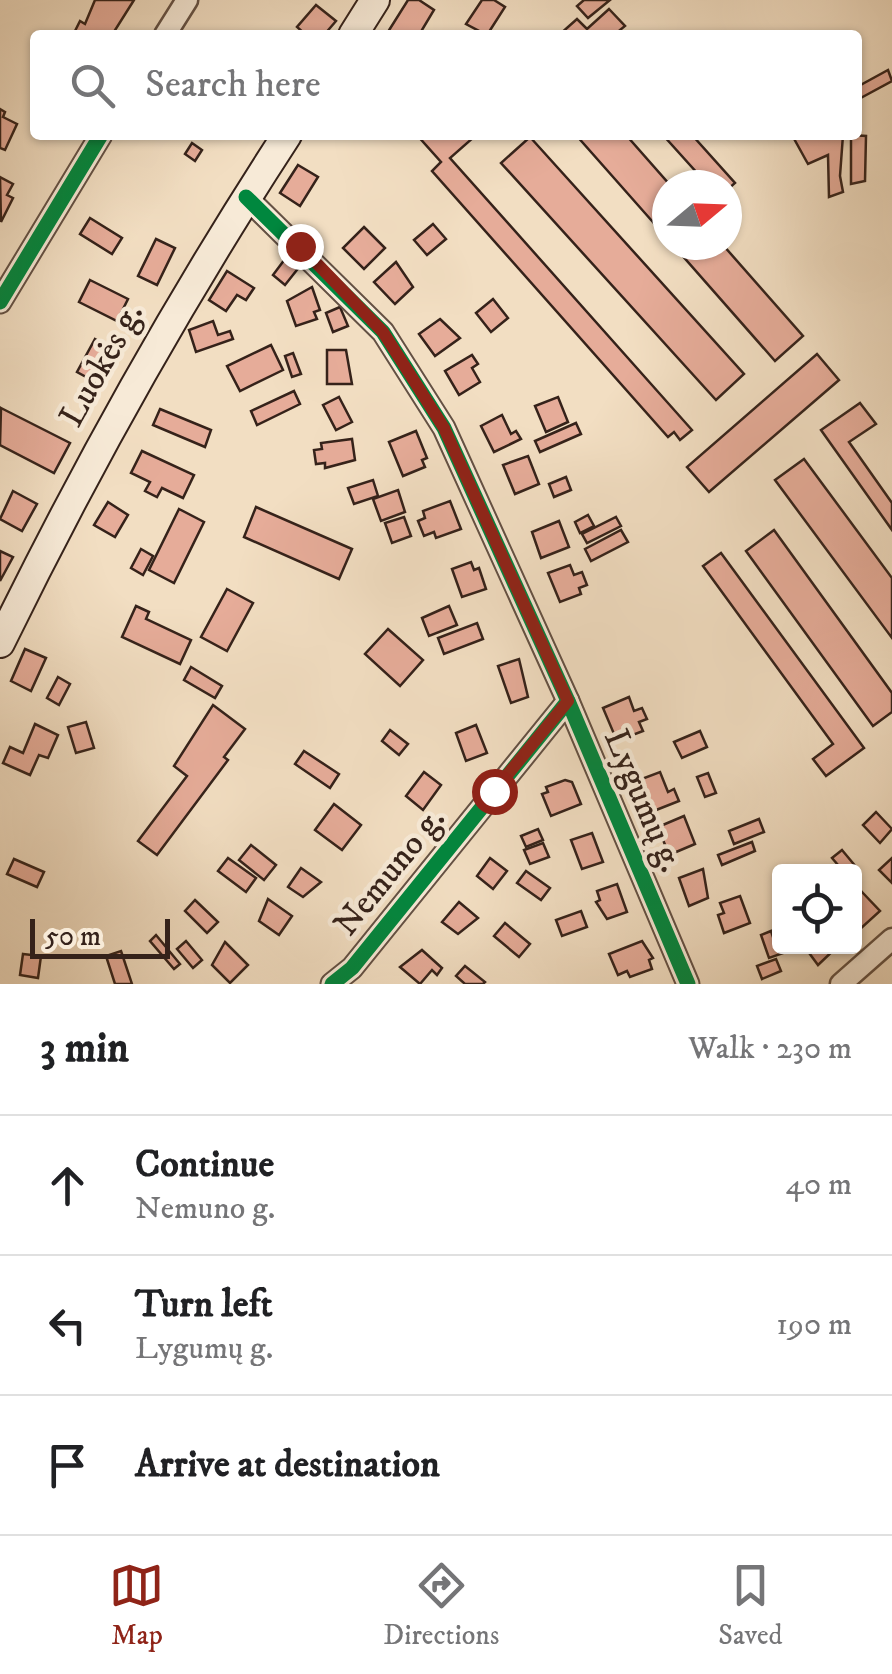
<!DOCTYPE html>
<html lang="en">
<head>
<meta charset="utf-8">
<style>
	:root { --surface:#fff; --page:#f6f6f6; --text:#202124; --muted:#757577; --line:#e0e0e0; --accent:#8f2418 }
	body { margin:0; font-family:"IM FELL DW Pica",serif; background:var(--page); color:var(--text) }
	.controls { position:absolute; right:30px; bottom:30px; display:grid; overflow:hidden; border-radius:10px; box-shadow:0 2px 8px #0004 }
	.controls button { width:90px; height:90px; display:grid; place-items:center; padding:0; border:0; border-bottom:2px solid var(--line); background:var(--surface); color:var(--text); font:50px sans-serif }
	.compass { position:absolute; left:652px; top:170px; width:90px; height:90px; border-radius:50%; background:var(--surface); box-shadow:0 2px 8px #0004; rotate:71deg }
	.scale { position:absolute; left:30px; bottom:25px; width:140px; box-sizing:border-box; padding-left:10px; border:5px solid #35221a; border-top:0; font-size:28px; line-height:35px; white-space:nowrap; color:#35221a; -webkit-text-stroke:8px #f7ead7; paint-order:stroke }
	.stop { position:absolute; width:30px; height:30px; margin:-22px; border:8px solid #8f2418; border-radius:50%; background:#fff }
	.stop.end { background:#8f2418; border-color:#fff; box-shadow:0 2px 10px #0008 }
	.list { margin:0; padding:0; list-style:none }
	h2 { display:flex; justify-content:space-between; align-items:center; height:130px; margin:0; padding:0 40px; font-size:42px }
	h2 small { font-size:32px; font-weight:400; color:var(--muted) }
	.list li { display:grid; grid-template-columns:65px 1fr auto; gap:30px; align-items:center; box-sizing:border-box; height:140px; padding:0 40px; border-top:2px solid var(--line) }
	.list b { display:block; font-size:38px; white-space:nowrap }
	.list p { margin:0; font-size:32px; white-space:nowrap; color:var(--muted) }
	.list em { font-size:32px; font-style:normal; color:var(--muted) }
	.icon { flex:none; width:55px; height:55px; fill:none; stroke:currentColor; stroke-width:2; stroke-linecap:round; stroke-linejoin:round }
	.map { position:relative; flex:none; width:892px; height:984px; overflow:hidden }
	.search { position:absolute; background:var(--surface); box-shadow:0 2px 8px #0004; left:30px; right:30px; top:30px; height:110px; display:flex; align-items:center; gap:25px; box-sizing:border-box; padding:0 35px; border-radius:10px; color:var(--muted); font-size:38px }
	.sheet { height:550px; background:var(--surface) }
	nav { display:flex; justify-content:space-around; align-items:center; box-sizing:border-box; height:140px; border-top:2px solid var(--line); background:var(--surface); font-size:28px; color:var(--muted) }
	nav a { display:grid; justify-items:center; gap:5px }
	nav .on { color:var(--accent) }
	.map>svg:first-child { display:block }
	.building { fill:#e6ac99; stroke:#35221a; stroke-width:2.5 }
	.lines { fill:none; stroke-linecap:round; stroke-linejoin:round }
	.street-casing { stroke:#645144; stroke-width:25 }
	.secondary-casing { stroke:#35221a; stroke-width:32 }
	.street { stroke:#f7ead7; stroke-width:20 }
	.secondary { stroke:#f7ead7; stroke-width:28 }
	.cycleway-casing { stroke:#f7ead7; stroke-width:21 }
	.cycleway { stroke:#00873e; stroke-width:15 }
	.route { stroke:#8f2418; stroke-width:12 }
	.labels { text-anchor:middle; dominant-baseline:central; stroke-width:9; stroke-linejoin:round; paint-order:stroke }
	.street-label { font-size:35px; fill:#35221a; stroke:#f7ead7 }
</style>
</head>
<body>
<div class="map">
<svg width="892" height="984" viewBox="0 0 892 984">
	<rect width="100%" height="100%" fill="#f2dec2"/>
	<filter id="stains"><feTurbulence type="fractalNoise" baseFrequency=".002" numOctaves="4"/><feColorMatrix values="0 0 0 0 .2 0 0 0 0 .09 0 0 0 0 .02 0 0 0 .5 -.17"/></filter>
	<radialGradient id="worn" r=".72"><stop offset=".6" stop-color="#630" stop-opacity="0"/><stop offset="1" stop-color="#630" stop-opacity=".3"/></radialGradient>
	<g class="building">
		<polygon points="134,0 112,35 73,35 80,21 85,24 95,0"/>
		<polygon points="408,0 419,0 434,10 419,35 386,35"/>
		<polygon points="482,0 494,0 505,7 487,35 466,24"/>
		<polygon points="584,0 610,0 588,18 577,6"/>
		<polygon points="316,5 336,21 324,35 306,35 297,27"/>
		<polygon points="609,9 625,26 614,35 559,35 577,19 587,29"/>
		<polygon points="888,70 892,81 857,100 857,87"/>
		<polygon points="0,109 5,112 3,117 17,124 5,150 0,148"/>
		<polygon points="417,135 474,137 450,158 692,430 680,440 674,432 668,437 432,171 441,162"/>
		<polygon points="576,135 626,135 670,185 667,238"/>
		<polygon points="663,135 692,135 735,183 727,190 727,185 708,185"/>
		<polygon points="792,135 843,135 840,176 843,192 829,197 828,155 808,164"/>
		<polygon points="851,135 866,136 865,181 851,184"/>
		<polygon points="530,137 744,374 716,400 501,163"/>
		<polygon points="192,143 202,150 195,161 185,154"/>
		<polygon points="298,165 318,177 300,206 280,193"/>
		<polygon points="0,177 13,184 7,195 13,198 1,222"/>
		<polygon points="90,218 122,238 112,254 80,234"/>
		<polygon points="433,224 446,239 427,255 414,240"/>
		<polygon points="364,227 385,248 364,269 343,248"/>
		<polygon points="156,239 175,248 157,285 138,276"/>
		<polygon points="673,245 723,245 803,336 775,361"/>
		<polygon points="291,251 304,261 285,285 273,275"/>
		<polygon points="396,262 413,287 395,304 374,282"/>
		<polygon points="227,271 254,288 246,300 237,295 226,311 209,300"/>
		<polygon points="90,280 128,299 117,321 79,302"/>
		<polygon points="312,287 320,310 314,312 317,319 296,326 287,301"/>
		<polygon points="493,299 508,318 491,332 476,313"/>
		<polygon points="340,307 348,326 333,332 326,313"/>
		<polygon points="440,319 460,338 435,356 419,334"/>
		<polygon points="213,321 218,335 230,331 233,339 196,352 189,330"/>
		<polygon points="95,339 119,352 101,385 77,372"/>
		<polygon points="271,345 283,370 240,391 227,366"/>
		<polygon points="327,350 346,350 352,384 327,384"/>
		<polygon points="293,353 301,374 292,377 285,356"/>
		<polygon points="817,354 839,380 709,492 687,467"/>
		<polygon points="472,355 478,364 472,368 480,382 459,395 445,371"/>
		<polygon points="294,391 300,404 257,425 251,411"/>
		<polygon points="339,397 352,422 336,430 323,405"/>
		<polygon points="558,397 568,422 546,432 535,406"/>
		<polygon points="860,403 876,424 849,442 892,503 892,530 821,430"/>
		<polygon points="1,408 70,443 54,473 0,445"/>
		<polygon points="160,409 211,430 205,447 153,425"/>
		<polygon points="502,415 511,434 516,431 521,439 494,452 481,426"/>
		<polygon points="576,423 581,434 540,452 535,441"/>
		<polygon points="416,431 427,458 422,460 425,467 403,476 389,442"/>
		<polygon points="352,439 355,460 325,468 325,463 316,464 314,450 322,449 321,443"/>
		<polygon points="142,451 194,475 183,498 162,488 157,497 145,491 150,482 131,473"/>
		<polygon points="528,456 539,484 515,494 503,465"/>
		<polygon points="804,459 892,578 892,638 775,480"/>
		<polygon points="566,477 571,490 554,497 549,484"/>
		<polygon points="373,480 378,496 354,504 348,488"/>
		<polygon points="398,490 405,512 381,521 373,499"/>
		<polygon points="13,491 37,504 22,531 0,519"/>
		<polygon points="450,501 461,529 436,538 434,532 424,536 418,521 425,518 423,511"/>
		<polygon points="108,502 128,515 115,537 94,525"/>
		<polygon points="256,507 352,549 339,579 244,537"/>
		<polygon points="179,509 204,522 174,583 149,570"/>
		<polygon points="588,515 594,526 580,533 575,522"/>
		<polygon points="404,517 411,536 392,543 385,523"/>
		<polygon points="616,517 621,526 587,543 582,534"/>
		<polygon points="559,521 569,547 541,558 532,532"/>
		<polygon points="621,530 628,542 591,561 585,549"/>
		<polygon points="774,530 892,693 892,712 873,726 746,551"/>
		<polygon points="141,549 153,556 143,575 131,568"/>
		<polygon points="0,551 13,557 0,581"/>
		<polygon points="721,553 864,748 826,776 813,759 833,744 703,566"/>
		<polygon points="471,562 474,570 479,568 486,589 462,597 452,569"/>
		<polygon points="570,565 574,575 582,572 587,585 579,588 581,594 560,602 548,573"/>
		<polygon points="227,589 253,603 227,651 201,637"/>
		<polygon points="136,606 149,612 146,619 191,640 180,664 122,637"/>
		<polygon points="449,606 457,625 429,636 422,618"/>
		<polygon points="477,623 483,639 444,654 438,638"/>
		<polygon points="388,629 423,660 400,686 365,654"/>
		<polygon points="25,649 46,658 31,691 11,681"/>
		<polygon points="519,659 528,697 511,703 498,666"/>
		<polygon points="191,667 222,686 215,698 184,680"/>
		<polygon points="58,677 70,684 59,705 47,698"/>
		<polygon points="629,697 634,711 642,708 647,719 639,722 643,731 617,741 603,708"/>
		<polygon points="213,705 245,729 224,757 228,760 157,855 138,841 187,776 174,766"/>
		<polygon points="86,722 94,748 76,753 68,727"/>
		<polygon points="35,724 58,735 48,758 39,755 30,775 3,763 10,747 23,753"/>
		<polygon points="476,725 487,753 466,761 456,733"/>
		<polygon points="390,730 408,744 399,755 382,741"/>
		<polygon points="700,731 707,747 682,758 674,742"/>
		<polygon points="304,751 339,774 330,788 295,764"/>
		<polygon points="424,772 441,785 423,810 406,796"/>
		<polygon points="660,772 668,792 674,789 679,801 651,812 639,780"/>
		<polygon points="708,773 716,793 705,797 697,777"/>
		<polygon points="565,780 572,782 581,804 551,816 542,794 548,792 546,787"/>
		<polygon points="334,804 361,825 342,850 315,830"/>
		<polygon points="876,812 892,829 880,843 863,825"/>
		<polygon points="684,816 695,844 669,855 658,827"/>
		<polygon points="759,819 764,832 734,844 729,831"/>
		<polygon points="538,829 543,840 526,847 521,836"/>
		<polygon points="592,833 603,862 582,869 571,840"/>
		<polygon points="752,842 755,851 722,865 718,855"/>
		<polygon points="543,843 549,857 530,864 524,850"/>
		<polygon points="251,845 276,865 264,880 239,860"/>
		<polygon points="842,850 857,868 854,872 844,872 832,858"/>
		<polygon points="228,858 256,878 246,892 218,871"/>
		<polygon points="490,858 507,871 493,889 477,876"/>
		<polygon points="892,858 892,883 879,870"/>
		<polygon points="14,859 44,872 37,887 7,874"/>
		<polygon points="301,868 321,882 303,897 288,887"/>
		<polygon points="703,869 708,898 689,906 679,878"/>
		<polygon points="526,871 550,888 541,900 517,883"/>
		<polygon points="617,884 627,912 607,919 596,902 600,900 597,891"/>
		<polygon points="862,892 880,911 859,930 854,925 854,899"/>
		<polygon points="740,896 750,923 724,933 718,915 724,913 720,903"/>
		<polygon points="268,899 292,916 279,935 259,921"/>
		<polygon points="195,900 218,922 207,933 185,911"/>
		<polygon points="459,902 478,918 458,934 442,922"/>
		<polygon points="581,911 587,927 562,936 556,920"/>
		<polygon points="505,923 530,944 519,957 494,936"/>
		<polygon points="771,931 776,946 789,951 769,958 761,935"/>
		<polygon points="156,935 180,964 174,969 150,941"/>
		<polygon points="186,941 202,960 193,968 177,949"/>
		<polygon points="642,941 653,958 649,960 652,969 630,977 627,971 618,975 609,954"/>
		<polygon points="225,942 248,965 230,983 212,965"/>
		<polygon points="804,946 837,946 837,947 818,965"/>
		<polygon points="422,950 442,968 437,975 432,970 420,984 400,967"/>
		<polygon points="121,951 132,984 115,984 106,956"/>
		<polygon points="23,954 41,956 38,978 20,975"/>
		<polygon points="776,959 781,971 762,979 757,966"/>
		<polygon points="465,966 485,982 483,984 465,984 456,976"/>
	</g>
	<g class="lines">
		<g class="street-casing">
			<g id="street">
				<polyline points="165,35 187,0"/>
				<polyline points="246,197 383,332 444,428 568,701 688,984"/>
				<polyline points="0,302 101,135"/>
				<polyline points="332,984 352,968 568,701"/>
				<polyline points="841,984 892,939"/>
			</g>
		</g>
		<g class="secondary-casing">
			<g id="secondary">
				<polyline points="353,35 375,0"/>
				<path d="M0,643C86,467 180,299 287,135"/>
			</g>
		</g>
		<use href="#street" class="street"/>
		<use href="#secondary" class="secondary"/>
		<g class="cycleway-casing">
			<g id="cycleway">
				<polyline points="246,197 383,332 444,428 568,701 688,984"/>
				<polyline points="0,302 101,135"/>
				<polyline points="332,984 352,968 568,701"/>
			</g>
		</g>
		<use href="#cycleway" class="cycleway"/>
	</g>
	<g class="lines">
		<polyline class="route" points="300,246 383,332 444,428 568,701 494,791"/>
	</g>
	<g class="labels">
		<g class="street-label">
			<text transform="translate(102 365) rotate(-61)">Luokės g.</text>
			<text transform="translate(643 801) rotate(67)">Lygumų g.</text>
			<text transform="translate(390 872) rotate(-51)">Nemuno g.</text>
		</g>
	</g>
	<rect width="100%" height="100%" filter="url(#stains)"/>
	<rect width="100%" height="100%" fill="url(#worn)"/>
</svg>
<div class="controls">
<button><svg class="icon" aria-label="locate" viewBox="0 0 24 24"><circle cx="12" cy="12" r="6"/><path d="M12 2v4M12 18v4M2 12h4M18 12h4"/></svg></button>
</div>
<svg class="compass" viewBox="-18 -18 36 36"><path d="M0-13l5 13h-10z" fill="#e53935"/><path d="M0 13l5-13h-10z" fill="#757577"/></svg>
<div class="scale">50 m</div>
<div class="stop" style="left:494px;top:791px"></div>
<div class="stop end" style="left:300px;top:246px"></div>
<div class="search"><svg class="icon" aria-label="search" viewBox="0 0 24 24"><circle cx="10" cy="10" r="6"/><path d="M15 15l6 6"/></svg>Search here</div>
</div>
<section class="sheet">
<h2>3 min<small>Walk · 230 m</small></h2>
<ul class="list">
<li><svg class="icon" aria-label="ahead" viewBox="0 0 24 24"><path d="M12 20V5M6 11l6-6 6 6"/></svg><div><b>Continue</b><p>Nemuno g.</p></div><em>40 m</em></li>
<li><svg class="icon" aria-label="left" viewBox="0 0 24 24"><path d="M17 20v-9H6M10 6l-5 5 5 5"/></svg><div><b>Turn left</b><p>Lygumų g.</p></div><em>190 m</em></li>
<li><svg class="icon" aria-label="arrive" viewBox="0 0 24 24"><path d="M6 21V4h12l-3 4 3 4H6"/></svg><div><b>Arrive at destination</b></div></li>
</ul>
</section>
<nav>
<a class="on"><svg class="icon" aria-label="map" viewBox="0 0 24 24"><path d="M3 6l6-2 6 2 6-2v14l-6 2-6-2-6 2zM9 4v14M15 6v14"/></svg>Map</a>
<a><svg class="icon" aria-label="directions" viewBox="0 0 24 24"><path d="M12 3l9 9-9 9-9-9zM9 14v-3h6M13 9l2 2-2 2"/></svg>Directions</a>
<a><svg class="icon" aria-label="saved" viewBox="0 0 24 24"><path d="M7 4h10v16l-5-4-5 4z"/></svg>Saved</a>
</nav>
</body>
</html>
